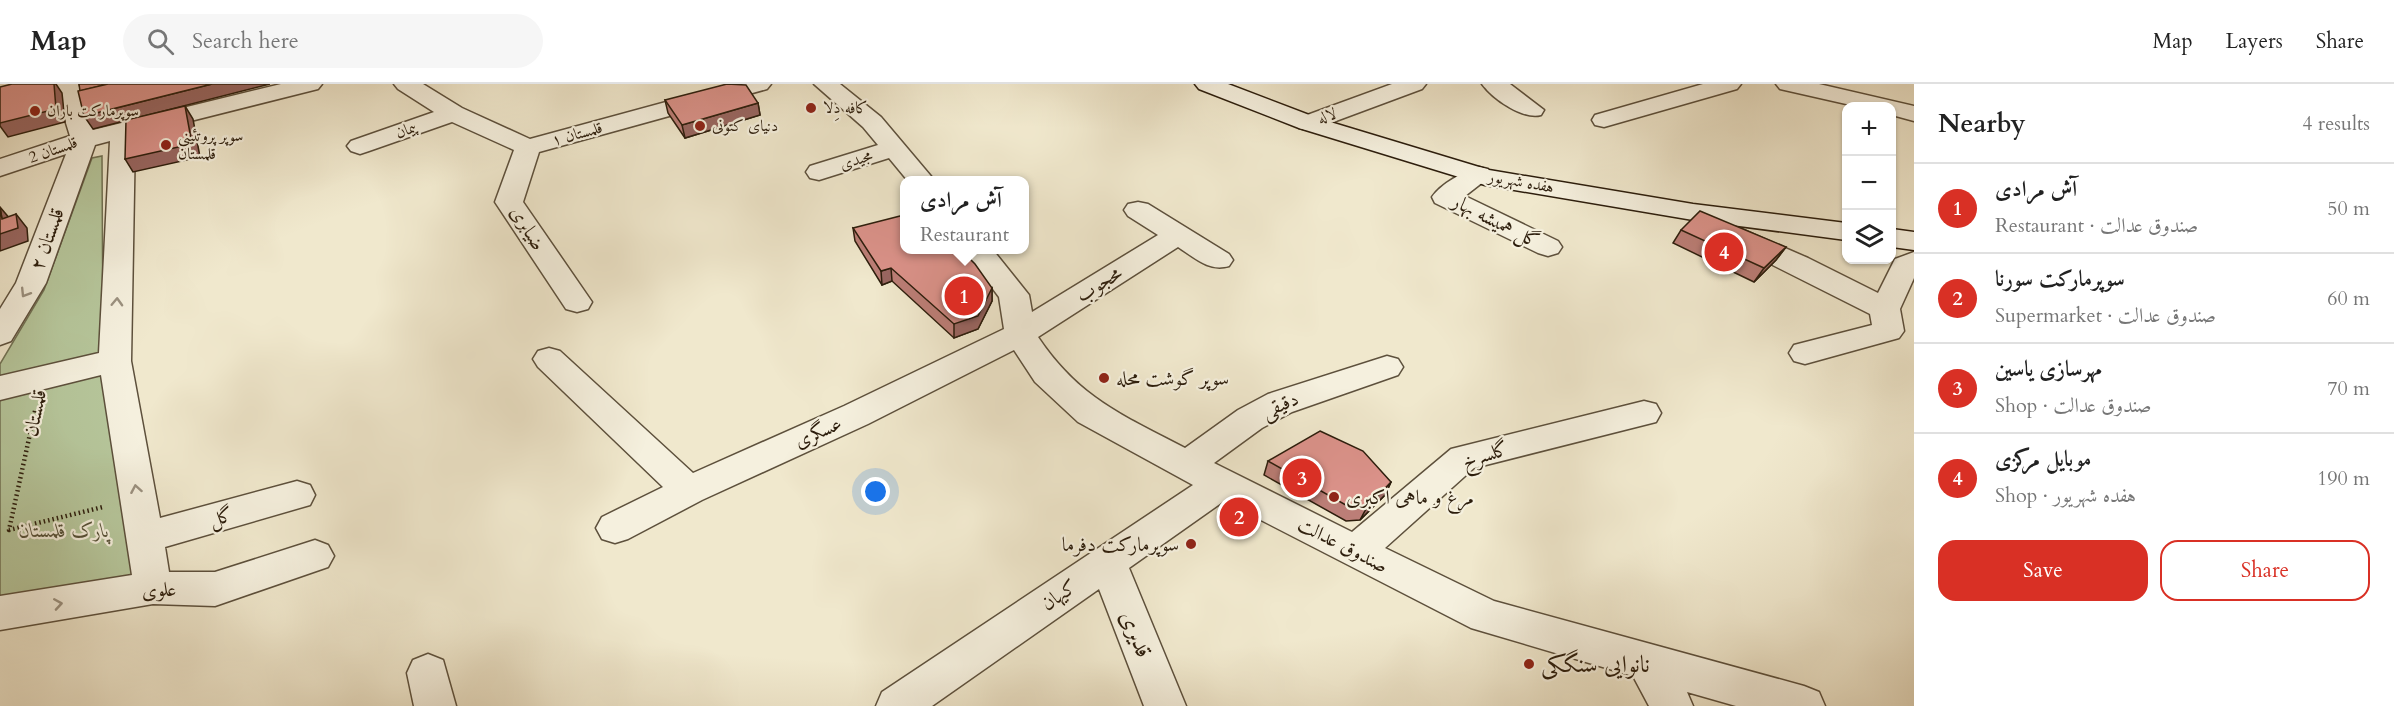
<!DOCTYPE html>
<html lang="en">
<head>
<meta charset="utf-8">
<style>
	:root { --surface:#fff; --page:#f6f6f6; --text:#222; --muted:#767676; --line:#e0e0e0; --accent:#d93025 }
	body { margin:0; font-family:Cardo,Amiri,serif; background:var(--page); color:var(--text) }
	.controls { position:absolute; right:18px; top:18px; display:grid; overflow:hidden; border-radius:12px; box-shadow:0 2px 4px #0004 }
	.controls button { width:54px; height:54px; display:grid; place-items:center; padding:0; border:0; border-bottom:2px solid var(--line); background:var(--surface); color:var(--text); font:30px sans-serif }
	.you { position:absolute; left:876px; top:408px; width:21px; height:21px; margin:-15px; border:4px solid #fff; border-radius:50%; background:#1a73e8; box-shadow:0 0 0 9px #1a73e833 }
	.badge { display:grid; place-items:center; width:39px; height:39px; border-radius:50%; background:var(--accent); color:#fff; font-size:20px; font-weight:700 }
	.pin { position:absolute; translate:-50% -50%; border:3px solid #fff; box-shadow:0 2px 6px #0006 }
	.popup { position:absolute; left:900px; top:92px; width:129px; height:78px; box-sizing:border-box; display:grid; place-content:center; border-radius:12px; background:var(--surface); filter:drop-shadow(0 2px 4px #0005); font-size:20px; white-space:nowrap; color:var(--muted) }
	.popup b { font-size:22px; color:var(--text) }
	.popup::after { content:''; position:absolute; left:50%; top:100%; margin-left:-12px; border:12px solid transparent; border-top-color:var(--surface) }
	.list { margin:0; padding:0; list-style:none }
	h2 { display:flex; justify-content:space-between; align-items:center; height:78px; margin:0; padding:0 24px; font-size:26px }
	h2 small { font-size:20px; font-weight:400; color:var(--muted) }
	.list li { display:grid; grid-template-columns:39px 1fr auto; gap:18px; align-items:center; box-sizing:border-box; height:90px; padding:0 24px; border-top:2px solid var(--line) }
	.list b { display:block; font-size:22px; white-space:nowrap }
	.list p { margin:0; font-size:20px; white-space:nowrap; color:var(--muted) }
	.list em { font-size:20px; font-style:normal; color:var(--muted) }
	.actions { display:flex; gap:12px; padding:18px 24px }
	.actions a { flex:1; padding:14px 0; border:2px solid var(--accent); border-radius:18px; text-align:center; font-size:21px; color:var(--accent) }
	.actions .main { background:var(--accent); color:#fff }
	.icon { flex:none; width:33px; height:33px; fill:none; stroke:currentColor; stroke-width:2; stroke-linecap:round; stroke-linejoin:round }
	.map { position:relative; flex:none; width:1914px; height:622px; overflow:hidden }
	header { display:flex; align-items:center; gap:36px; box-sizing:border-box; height:84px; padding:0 30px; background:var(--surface); border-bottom:2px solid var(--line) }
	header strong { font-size:28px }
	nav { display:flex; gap:33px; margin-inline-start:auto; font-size:21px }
	.search { width:420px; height:54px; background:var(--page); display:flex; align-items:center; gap:15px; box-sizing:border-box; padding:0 21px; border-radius:33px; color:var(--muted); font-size:22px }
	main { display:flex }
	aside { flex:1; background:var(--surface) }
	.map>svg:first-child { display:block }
	.green { fill:#b6c69b; stroke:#717254; stroke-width:1.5 }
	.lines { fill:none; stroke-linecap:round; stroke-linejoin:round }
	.street-casing { stroke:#5d503c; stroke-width:3 }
	.secondary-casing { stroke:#2c1d0c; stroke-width:3 }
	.path { stroke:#2c1d0c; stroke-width:4.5; stroke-dasharray:1.5 3; stroke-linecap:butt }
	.street { fill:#f5f0de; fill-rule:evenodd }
	.secondary { fill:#f5f0de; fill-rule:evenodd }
	.wall { fill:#bc7e77; stroke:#2c1d0c; stroke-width:1.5 }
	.shaded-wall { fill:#996661; stroke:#2c1d0c; stroke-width:1.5 }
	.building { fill:#db928a; stroke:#2c1d0c; stroke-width:1.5 }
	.oneway { stroke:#9b9180 }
	.poi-dot { fill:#8f2418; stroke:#f5f0de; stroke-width:2 }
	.labels { text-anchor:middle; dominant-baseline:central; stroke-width:4.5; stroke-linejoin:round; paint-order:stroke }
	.far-poi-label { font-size:16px; fill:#2c1d0c; stroke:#f5f0de; text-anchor:start }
	.far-street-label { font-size:16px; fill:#2c1d0c; stroke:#f5f0de }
	.street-label { font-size:20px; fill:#2c1d0c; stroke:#f5f0de }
	.poi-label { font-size:20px; fill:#2c1d0c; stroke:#f5f0de; text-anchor:start }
	.park-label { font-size:20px; font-style:italic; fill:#555037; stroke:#f5f0de }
	.near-street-label { font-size:24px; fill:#2c1d0c; stroke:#f5f0de }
	.near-poi-label { font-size:24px; fill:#2c1d0c; stroke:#f5f0de; text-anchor:start }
</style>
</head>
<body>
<header>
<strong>Map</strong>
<div class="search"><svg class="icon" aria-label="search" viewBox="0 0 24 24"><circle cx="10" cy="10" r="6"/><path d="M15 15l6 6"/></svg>Search here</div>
<nav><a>Map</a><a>Layers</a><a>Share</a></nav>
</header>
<main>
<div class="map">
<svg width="1914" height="622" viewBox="0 0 1914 622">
	<rect width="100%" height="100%" fill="#f0e8cd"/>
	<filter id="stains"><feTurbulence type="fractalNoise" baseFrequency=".00333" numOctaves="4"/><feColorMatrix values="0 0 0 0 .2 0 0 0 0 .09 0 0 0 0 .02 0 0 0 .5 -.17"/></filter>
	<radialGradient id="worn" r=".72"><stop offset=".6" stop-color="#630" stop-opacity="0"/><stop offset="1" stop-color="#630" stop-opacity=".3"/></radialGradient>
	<polygon class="green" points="102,72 103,262 137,502 0,520 0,280 44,206 92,74"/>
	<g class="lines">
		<g class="street-casing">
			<g id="street">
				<polygon points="54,0 78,0 93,46 281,0 322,0 318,5 135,51 131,277 160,434 297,397 310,401 315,411 310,421 165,463 169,488 215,488 315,456 328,461 334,472 328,483 215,522 153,520 0,546 0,512 132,491 101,291 0,316 0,292 99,269 110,57 95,61 46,199 11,257 0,261 0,225 16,199 66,70 0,92 0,75 70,52"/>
				<polygon points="394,0 423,0 462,24 530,55 732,0 771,0 767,5 539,68 523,118 592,218 588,225 577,228 566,225 495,118 514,66 452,38 369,67 360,70 351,67 347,62 351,57 434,28 398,5"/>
				<polygon points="814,0 840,0 881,33 935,97 908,97 889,74 819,96 810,94 806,88 810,82 878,61 863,43"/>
				<polygon points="1392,0 1426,0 1422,5 1317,44 1308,46 1299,44 1296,39 1299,34"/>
				<path d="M1482,0H1510L1544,26L1541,31C1523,36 1493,15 1482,0Z"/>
				<polygon points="1703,0 1741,0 1737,5 1604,43 1595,41 1592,36 1595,31"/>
				<polygon points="1776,0 1819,0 1914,22 1914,37 1892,31 1892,22 1855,22 1780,5"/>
				<path d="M1479,83L1488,85L1492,91L1465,112L1558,157L1562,163L1558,169L1548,172L1538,169L1435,119L1432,113C1441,100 1464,87 1479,83Z"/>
				<path d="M1138,118L1148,120L1229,170L1233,176L1229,182C1209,188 1195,174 1178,163L1038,253C1079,314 1122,331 1185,364L1238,326L1268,310L1387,272L1398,275L1403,283L1398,291L1292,328L1262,344L1214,379L1352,448L1451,365L1644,317L1656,320L1661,329L1656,338L1474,384L1385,464L1494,517L1804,602L1819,608L1825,622H1736L1687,608L1693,622H1649L1633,592L1471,544L1224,417L1129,484L1186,622H1144L1099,505L932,622H876L882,608L1193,401L1078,338L1035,298L1014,266L868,340L702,416L628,455L615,459L602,455L596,444L602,433L663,403L538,283L533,275L538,267L549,264L560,267L693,389L844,322L1004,245L999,213L964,166H993L1029,211L1032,228L1158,151L1128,132L1124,126L1128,120Z"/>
				<polygon points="1739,144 1808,174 1878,209 1895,175 1914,168 1914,194 1900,225 1904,247 1899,254 1805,280 1794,277 1789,269 1794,261 1872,241 1870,230 1729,159 1725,153 1729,147"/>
				<polygon points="428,570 443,576 456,622 414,622 407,589 413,576"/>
			</g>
		</g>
		<g class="secondary-casing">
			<g id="secondary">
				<polygon points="1195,0 1228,0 1317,34 1489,86 1693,120 1846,139 1846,156 1693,136 1485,101 1299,44 1199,5"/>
				<polygon points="1892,145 1914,148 1914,166 1892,163"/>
			</g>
		</g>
		<polyline class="path" points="35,327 9,446 103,423"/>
		<use href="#street" class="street"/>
		<use href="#secondary" class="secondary"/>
	</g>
	<g class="wall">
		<polygon points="665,16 758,19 760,31 685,54 668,29"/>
		<polygon points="853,144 992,204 992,217 978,245 954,254 892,197 882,201 855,157"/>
		<polygon points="1681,146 1786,163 1776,176 1754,198 1673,159"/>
		<polygon points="1268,377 1391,398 1385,411 1360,436 1346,437 1264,391"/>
	</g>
	<g class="shaded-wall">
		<polygon points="54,0 56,0 62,9 65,38 8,53 0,42 0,39"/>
		<polygon points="212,0 270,0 93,45 84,32"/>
		<polygon points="758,19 760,31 685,54 682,41"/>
		<polygon points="185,22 193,35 200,73 133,88 125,75"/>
		<polygon points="0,123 11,136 16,130 27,144 28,157 0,167 0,150 2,135"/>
		<polygon points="1786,163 1776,176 1754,198 1764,184"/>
		<polygon points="891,184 892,197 882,201 881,187"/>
		<polygon points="992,204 992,217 978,245 954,254 954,240"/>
		<polygon points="1391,398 1385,411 1360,436 1367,423"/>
	</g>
	<g class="building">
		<polygon points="12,0 54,0 56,25 0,39 0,3"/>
		<polygon points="79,0 108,0 80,7"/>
		<polygon points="108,0 212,0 84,32 78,7"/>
		<polygon points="727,0 746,1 758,19 682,41 665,16"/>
		<polygon points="185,22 192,60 125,75 126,36"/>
		<polygon points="0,123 2,135 16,130 18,144 0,150"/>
		<polygon points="1700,127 1786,163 1764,184 1681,146"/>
		<polygon points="904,131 904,165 960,165 975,180 992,204 978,232 954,240 891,184 881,187 853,144"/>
		<polygon points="1320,347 1363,367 1391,398 1367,423 1351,424 1268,377"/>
	</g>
	<defs><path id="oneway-chevron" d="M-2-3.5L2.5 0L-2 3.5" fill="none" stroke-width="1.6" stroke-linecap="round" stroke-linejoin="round" transform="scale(1.5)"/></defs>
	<g class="oneway">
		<use href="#oneway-chevron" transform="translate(25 209) rotate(122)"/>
		<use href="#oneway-chevron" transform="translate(117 218) rotate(-88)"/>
		<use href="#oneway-chevron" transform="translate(136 405) rotate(-100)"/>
		<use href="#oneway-chevron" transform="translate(58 520) rotate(-9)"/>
	</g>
	<g class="poi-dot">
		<circle cx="811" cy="24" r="6"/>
		<circle cx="35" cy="27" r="6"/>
		<circle cx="700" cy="42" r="6"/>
		<circle cx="166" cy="61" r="6"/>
		<circle cx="1104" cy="294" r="6"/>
		<circle cx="1334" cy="413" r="6"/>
		<circle cx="1191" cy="460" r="6"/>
		<circle cx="1529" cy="580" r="6"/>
	</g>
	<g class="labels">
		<g class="far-poi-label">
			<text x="823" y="24">کافه دِلا</text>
			<text x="47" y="27">سوپرمارکت باران</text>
			<text x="712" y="42">دنیای کتونی</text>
			<text x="178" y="52">سوپر پروتئینی<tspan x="178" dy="18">قلمستان</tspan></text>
		</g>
		<g class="far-street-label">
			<text transform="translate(1327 32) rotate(-20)">لاله</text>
			<text transform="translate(406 46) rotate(-19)">پیمان</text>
			<text transform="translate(577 50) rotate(-15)">قلمستان ۱</text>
			<text transform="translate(53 66) rotate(-19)">قلمستان 2</text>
			<text transform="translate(856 76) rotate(-18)">مجیدی</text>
			<text transform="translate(1521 98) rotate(10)">هفده شهریور</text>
		</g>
		<g class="street-label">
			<text transform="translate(1496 137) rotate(27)">گل همیشه بهار</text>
			<text transform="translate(528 144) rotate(58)">ضیابری</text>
			<text transform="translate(47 155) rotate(-70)">قلمستان ۲</text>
			<text transform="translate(1099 200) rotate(-32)">محجوب</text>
			<text transform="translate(1280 321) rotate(-24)">دقیقی</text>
			<text transform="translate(35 329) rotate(-78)">قلمستان</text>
			<text transform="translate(818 348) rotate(-24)">عسگری</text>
			<text transform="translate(1485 371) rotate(-18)">گلسرخ</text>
			<text transform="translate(221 433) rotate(-16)">گل</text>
			<text transform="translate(1343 461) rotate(27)">صندوق عدالت</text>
			<text transform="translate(159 506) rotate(-3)">علوی</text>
			<text transform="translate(1059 511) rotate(-34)">کیهان</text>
		</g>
		<g class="poi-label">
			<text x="1116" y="294">سوپر گوشت محله</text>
			<text x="1346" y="413">مرغ و ماهی اکبری</text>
			<text x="1179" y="460" text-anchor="end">سوپرمارکت دفرما</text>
		</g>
		<g class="park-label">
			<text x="64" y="446">پارک قلمستان</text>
		</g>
		<g class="near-street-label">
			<text transform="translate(1136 550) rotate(68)">قدیری</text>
		</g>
		<g class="near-poi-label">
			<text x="1541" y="580">نانوایی سنگکی</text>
		</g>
	</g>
	<rect width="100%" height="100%" filter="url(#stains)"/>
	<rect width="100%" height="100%" fill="url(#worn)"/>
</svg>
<div class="controls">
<button>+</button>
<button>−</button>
<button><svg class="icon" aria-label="layers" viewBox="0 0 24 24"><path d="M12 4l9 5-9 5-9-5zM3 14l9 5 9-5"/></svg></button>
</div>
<div class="you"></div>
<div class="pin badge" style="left:964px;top:212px">1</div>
<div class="popup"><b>آش مرادی</b>Restaurant</div>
<div class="pin badge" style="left:1239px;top:433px">2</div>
<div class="pin badge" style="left:1302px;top:394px">3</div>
<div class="pin badge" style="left:1724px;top:168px">4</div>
</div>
<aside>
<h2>Nearby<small>4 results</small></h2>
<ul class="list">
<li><span class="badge">1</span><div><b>آش مرادی</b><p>Restaurant · صندوق عدالت</p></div><em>50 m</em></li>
<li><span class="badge">2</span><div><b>سوپرمارکت سورنا</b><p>Supermarket · صندوق عدالت</p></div><em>60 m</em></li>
<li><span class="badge">3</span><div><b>مهرسازی یاسین</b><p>Shop · صندوق عدالت</p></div><em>70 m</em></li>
<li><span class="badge">4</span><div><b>موبایل مرکزی</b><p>Shop · هفده شهریور</p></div><em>190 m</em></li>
</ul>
<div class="actions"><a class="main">Save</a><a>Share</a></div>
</aside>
</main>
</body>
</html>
